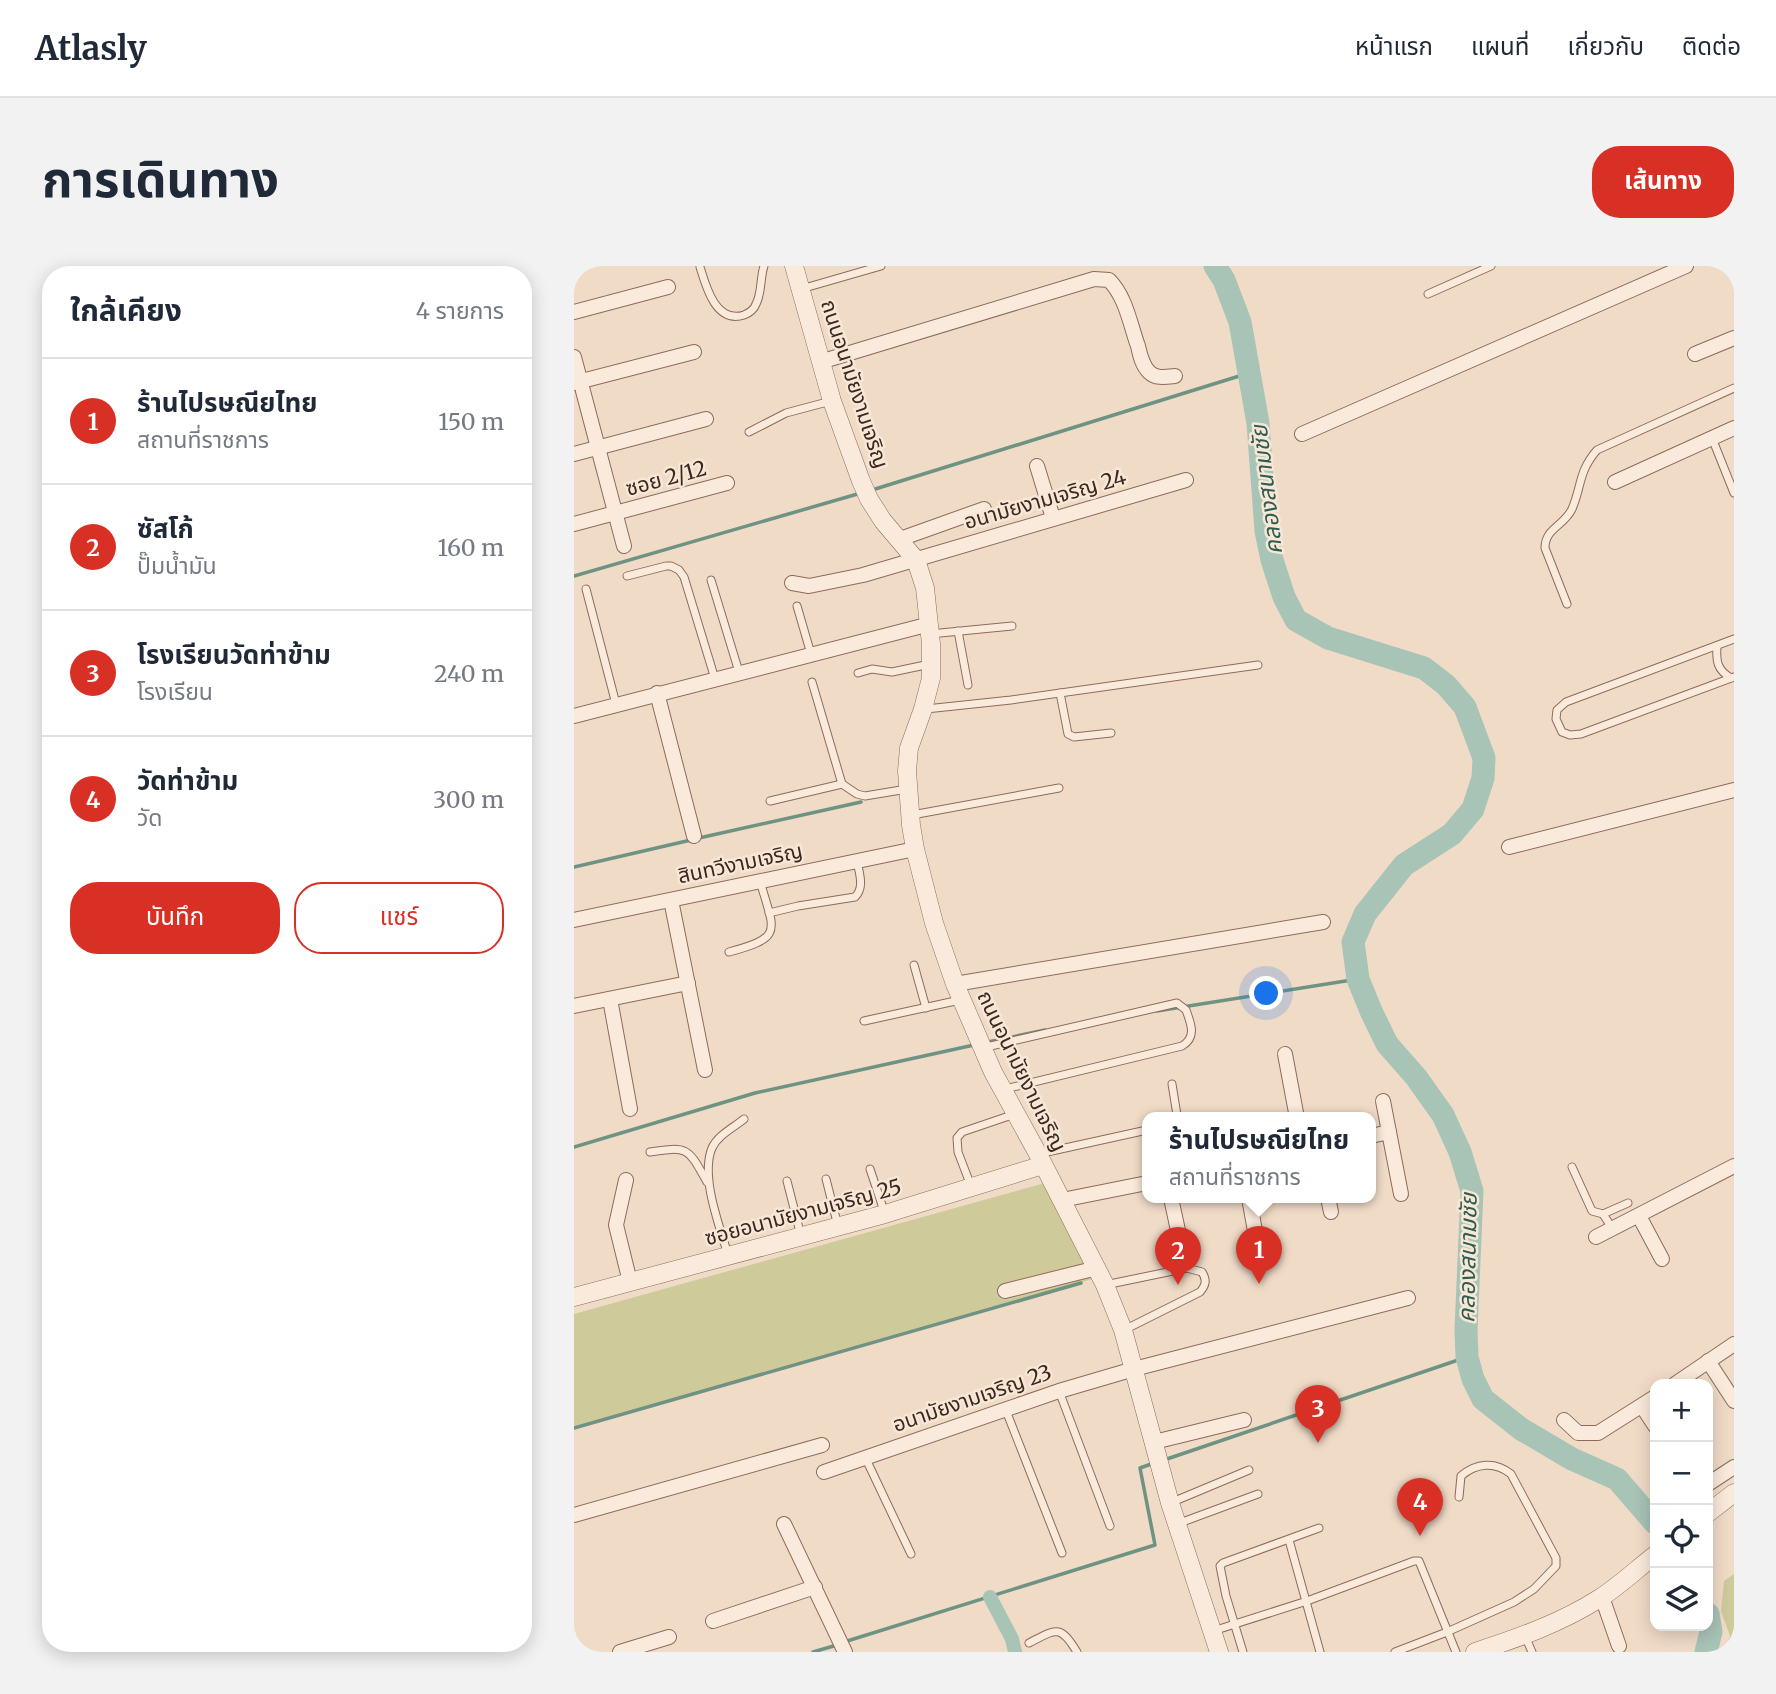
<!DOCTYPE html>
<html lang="th">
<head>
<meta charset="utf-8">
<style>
	:root { --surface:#fff; --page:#f2f2f3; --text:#1f2937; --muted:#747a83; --line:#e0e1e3; --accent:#d93025 }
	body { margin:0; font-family:Merriweather,"Noto Sans Thai",serif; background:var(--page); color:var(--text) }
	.controls { position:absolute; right:21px; bottom:21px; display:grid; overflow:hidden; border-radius:14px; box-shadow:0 4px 18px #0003 }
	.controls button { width:63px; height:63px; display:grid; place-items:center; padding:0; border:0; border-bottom:2px solid var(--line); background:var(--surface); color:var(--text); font:35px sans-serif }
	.you { position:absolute; left:693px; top:728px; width:24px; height:24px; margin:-18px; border:5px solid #fff; border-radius:50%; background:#1a73e8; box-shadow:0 0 0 10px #1a73e833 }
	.badge { display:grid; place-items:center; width:46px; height:46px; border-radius:50%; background:var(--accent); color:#fff; font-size:23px; font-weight:700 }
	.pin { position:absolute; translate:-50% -58px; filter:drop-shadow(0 2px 4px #0008) }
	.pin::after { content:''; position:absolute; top:37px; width:24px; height:21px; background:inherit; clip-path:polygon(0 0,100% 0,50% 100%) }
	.popup { position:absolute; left:568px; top:846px; width:234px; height:91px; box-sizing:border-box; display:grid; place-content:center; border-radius:14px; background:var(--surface); filter:drop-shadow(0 2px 5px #0005); font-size:23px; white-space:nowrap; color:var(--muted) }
	.popup b { font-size:26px; color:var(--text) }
	.popup::after { content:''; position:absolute; left:50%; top:100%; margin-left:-14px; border:14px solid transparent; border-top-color:var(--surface) }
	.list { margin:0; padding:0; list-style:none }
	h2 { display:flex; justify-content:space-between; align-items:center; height:91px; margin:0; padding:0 28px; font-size:30px }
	h2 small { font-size:23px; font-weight:400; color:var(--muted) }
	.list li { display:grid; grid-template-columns:46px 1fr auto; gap:21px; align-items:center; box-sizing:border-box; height:126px; padding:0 28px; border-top:2px solid var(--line) }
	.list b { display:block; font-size:26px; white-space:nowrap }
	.list p { margin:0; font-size:23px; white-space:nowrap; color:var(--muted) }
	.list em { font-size:23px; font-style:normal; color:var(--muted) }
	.actions { display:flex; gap:14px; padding:21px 28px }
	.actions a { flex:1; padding:16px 0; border:2px solid var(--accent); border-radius:28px; text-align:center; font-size:24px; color:var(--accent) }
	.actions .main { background:var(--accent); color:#fff }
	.icon { flex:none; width:38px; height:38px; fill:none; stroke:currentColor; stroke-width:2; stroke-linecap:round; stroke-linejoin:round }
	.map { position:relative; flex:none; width:1160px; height:1386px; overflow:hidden; border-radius:28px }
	header { display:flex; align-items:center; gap:42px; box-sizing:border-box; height:98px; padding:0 35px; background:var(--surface); border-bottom:2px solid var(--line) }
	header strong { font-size:33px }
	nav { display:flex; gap:38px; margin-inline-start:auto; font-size:24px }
	.intro { display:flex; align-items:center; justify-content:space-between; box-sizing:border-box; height:168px; padding:0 42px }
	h1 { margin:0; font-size:49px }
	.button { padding:18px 32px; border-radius:28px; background:var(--accent); color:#fff; font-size:24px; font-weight:700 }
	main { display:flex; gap:42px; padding:0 42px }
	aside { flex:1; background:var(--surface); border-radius:28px; box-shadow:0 4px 18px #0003 }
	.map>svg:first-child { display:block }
	.green { fill:#cfca9a }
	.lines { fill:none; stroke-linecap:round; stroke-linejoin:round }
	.stream { stroke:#6e9382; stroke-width:3.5 }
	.canal { stroke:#a8c4b6; stroke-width:14 }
	.river { stroke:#a8c4b6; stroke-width:23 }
	.service-casing { stroke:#8d6b5b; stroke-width:9 }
	.minor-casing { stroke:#8d6b5b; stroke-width:16 }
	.tertiary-casing { stroke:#8d6b5b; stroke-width:19 }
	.service { stroke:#faeadb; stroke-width:7 }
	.minor { stroke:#faeadb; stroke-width:14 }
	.tertiary { stroke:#faeadb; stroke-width:18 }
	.labels { text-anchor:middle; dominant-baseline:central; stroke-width:5; stroke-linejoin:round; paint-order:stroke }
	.street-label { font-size:21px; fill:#3d271f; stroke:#f7e7d7 }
	.water-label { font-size:23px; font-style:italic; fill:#2e5d50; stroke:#f7e7d7 }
</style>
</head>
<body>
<header>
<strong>Atlasly</strong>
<nav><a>หน้าแรก</a><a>แผนที่</a><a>เกี่ยวกับ</a><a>ติดต่อ</a></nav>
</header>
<div class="intro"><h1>การเดินทาง</h1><a class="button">เส้นทาง</a></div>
<main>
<aside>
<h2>ใกล้เคียง<small>4 รายการ</small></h2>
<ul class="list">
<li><span class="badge">1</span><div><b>ร้านไปรษณียไทย</b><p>สถานที่ราชการ</p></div><em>150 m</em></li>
<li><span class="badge">2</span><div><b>ซัสโก้</b><p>ปั๊มน้ำมัน</p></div><em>160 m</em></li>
<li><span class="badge">3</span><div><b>โรงเรียนวัดท่าข้าม</b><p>โรงเรียน</p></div><em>240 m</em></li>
<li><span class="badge">4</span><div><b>วัดท่าข้าม</b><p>วัด</p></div><em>300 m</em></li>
</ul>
<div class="actions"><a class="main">บันทึก</a><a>แชร์</a></div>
</aside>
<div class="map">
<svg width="1160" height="1386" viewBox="0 0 1160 1386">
	<rect width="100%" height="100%" fill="#f0dbc7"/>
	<g class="green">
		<polygon points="478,915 529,1010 0,1162 0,1048"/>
		<polygon points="1160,1308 1160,1386 1152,1386 1156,1370 1147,1345 1150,1315"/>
	</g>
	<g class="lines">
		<g class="stream">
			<polyline points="298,224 675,107"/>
			<polyline points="0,310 287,227"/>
			<polyline points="125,572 287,536"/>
			<polyline points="0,601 117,574"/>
			<polyline points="583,745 784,713"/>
			<polyline points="414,776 471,764"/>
			<polyline points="0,881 181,827 400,779"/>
			<polyline points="0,1162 507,1017"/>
			<polyline points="590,1194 893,1091"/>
			<polyline points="270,1376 581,1279 566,1202 580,1197"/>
			<polyline points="239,1386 263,1379"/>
		</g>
		<polyline class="canal" points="416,1331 438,1373 441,1386"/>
		<g class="river">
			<polyline points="641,0 650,14 666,56 684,157 692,265 698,294 710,331 722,354 754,372 850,402 872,419 891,441 910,492 909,512 899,543 878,568 830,599 791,648 779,676 784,713 797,745 813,778 842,811 869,849 886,886 898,925 892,1064 893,1091 899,1113 909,1133 947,1163 998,1193 1043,1213 1081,1257"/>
			<polyline points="1132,1386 1137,1366 1134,1348"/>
		</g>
		<g class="service-casing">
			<g id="service">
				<path d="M126,1C132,21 142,58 170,49C175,47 180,44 182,38C188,27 186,12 190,0"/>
				<polyline points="227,23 307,0"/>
				<polyline points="854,28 917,0"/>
				<polyline points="175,166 212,147 257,135"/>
				<polyline points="1138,172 1160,227"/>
				<polyline points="53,310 92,300 97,300 105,304 110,311 141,413"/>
				<polyline points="137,314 165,406"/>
				<polyline points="12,323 42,438"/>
				<path d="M993,338L971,282C971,262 990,260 998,243C1008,220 1004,206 1023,184L1160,122"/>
				<polyline points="223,340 237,388"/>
				<polyline points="384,365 394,419"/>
				<polyline points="356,368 438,360"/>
				<polyline points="1160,373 992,436 983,444 982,453 988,466 996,469 1007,468 1160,411"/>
				<path d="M1143,380C1142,395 1143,404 1157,412"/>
				<polyline points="284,407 298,403 318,406 356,398"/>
				<polyline points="238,416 268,518"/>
				<polyline points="486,427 494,468 500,471 537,467"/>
				<polyline points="352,443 437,434 684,399"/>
				<polyline points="196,535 268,518 283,528 291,530 333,523"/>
				<polyline points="338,549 485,522"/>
				<path d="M195,647L224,640L281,631C291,621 285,607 283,595"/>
				<path d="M155,686C211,671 200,665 186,615"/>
				<polyline points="340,699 352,742"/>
				<polyline points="290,755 386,734"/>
				<path d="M408,782L603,737L612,744C617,758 623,771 608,780L431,823"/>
				<polyline points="598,818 603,849 601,852"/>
				<path d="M76,886C115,880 114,882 133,916"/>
				<polyline points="464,888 573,864"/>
				<polyline points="998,901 1018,945 1029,948 1038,962"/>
				<polyline points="296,903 311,948"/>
				<polyline points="252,913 264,960"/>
				<polyline points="213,915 227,970"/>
				<polyline points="397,920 384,886 383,872 388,866 441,848"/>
				<polyline points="1029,948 1054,937"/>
				<path d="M154,989C146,961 126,911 138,882C144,869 159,862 170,853"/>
				<path d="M531,1019L613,1002L628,1006C633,1014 632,1019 626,1026L550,1064"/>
				<polyline points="485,1125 536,1260"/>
				<polyline points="431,1142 488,1287"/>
				<polyline points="291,1191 337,1288"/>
				<polyline points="596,1237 675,1204"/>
				<polyline points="603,1258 684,1228"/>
				<polyline points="715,1274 746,1386"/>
				<polyline points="639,1365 733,1335 840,1295 845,1295 882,1386"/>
				<polyline points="951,1370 958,1386"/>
				<path d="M455,1377C482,1363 486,1358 503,1386"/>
				<polyline points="669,1386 652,1330 646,1300 649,1297 745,1262"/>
				<path d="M821,1386L873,1366L940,1336L960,1323L982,1300V1292L937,1208C921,1195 902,1197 887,1210L885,1231"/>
			</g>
		</g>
		<g class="minor-casing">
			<g id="minor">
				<polyline points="0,46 94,21"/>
				<polyline points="1121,88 1160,72"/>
				<polyline points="0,91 50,280"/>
				<path d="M246,96L520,13L535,14C552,31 556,58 564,80C566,89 568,99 575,106C582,113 592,111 601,110"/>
				<polyline points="0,117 120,86"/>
				<polyline points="728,168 1112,0"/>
				<polyline points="0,188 132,153"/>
				<polyline points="463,200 479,252"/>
				<polyline points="1041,216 1160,162"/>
				<polyline points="0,258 153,217"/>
				<polyline points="326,273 410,243"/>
				<polyline points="218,317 235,320 289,309 612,214"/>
				<polyline points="83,427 120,570"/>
				<polyline points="0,450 356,358"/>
				<polyline points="935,581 1160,524"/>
				<polyline points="97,634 131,804"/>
				<polyline points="0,654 341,583"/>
				<polyline points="381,718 749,656"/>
				<polyline points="36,733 56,843"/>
				<polyline points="0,740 114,717"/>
				<polyline points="711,788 723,852"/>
				<polyline points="809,835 815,866"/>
				<polyline points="797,870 815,866 827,928"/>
				<polyline points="52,914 42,959 56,1016"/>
				<polyline points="597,932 608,983"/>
				<polyline points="675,932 681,965"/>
				<polyline points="754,932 757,946"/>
				<polyline points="488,934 573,917"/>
				<polyline points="1065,950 1088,993"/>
				<polyline points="1022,971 1160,900"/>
				<polyline points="431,1025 523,1002"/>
				<polyline points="1134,1095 1160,1135"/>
				<polyline points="1101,1118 1160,1078"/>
				<polyline points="1068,1140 1081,1160"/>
				<polyline points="990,1154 1004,1167 1024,1167 1081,1131"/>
				<polyline points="580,1176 670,1154"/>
				<polyline points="250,1206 485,1125 560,1103 834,1032"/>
				<polyline points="1134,1218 1160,1201"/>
				<polyline points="0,1249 248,1179"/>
				<polyline points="210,1258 271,1386"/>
				<polyline points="1028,1331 1045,1380"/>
				<polyline points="139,1355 241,1321"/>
				<polyline points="46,1386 95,1371"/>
			</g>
		</g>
		<g class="tertiary-casing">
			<g id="tertiary">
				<polyline points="220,0 258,135 287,215 295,233 309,255 342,294 351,322 357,378 357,412 349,443 335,482 333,505 337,559 341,583 360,657 381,718 419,806 464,888 531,1019 549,1064 596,1237 645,1386"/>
				<polyline points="0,1031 311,948 469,899"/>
				<polyline points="1134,1247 1160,1227"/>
				<path d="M901,1386C944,1372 987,1357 1026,1332C1045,1320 1063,1303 1081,1289"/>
			</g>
		</g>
		<use href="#service" class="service"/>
		<use href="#minor" class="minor"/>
		<use href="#tertiary" class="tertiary"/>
	</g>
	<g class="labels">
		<g class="street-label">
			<text transform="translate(281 118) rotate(72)">ถนนอนามัยงามเจริญ</text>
			<text transform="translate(92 212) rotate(-15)">ซอย 2/12</text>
			<text transform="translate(471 233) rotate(-16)">อนามัยงามเจริญ 24</text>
			<text transform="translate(166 597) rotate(-12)">สินทวีงามเจริญ</text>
			<text transform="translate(448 805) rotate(64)">ถนนอนามัยงามเจริญ</text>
			<text transform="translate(229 946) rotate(-15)">ซอยอนามัยงามเจริญ 25</text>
			<text transform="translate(398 1132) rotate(-19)">อนามัยงามเจริญ 23</text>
		</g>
		<g class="water-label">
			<text transform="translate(692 224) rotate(-97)">คลองสนามชัย</text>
			<text transform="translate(893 992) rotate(-89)">คลองสนามชัย</text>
		</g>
	</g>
</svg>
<div class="controls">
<button>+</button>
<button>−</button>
<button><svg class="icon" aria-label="locate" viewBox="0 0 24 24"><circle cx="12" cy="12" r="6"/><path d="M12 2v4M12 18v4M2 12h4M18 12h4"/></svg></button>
<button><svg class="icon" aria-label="layers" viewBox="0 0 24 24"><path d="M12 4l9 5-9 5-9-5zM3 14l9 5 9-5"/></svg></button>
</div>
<div class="you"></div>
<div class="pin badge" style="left:685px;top:1018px">1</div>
<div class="popup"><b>ร้านไปรษณียไทย</b>สถานที่ราชการ</div>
<div class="pin badge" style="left:604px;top:1019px">2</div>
<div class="pin badge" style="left:744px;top:1177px">3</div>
<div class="pin badge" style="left:846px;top:1270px">4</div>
</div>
</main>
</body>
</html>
